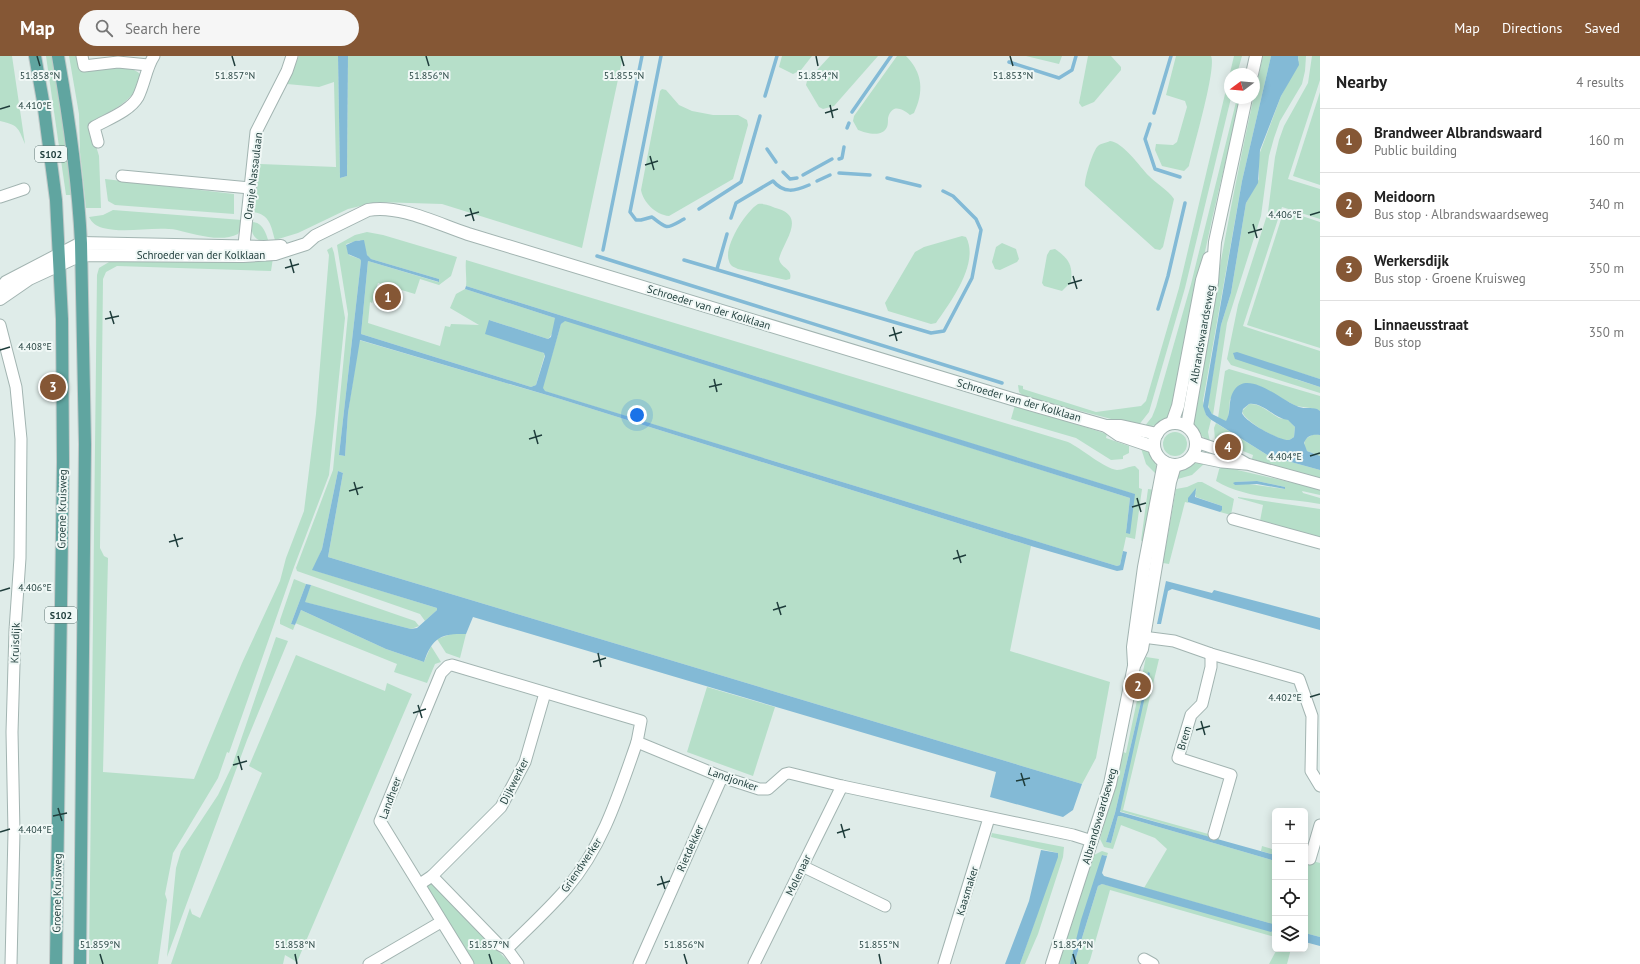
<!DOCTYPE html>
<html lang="en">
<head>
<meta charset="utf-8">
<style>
	:root { --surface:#fff; --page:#f6f6f6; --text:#222; --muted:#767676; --line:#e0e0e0; --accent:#855735 }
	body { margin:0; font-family:"PT Sans",sans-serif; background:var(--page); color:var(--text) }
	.controls { position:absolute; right:12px; bottom:12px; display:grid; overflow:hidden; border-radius:6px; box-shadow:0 2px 10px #0003 }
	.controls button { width:36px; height:36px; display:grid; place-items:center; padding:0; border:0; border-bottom:1px solid var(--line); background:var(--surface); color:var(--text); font:20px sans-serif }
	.compass { position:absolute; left:1224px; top:12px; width:36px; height:36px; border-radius:50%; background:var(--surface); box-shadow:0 2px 10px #0003; rotate:254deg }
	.you { position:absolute; left:637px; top:359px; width:14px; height:14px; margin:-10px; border:3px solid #fff; border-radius:50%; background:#1a73e8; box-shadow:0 0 0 6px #1a73e833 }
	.badge { display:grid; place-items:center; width:26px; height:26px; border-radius:50%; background:var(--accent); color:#fff; font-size:13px; font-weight:700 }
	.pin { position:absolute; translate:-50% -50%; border:2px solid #fff; box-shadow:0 1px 4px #0006 }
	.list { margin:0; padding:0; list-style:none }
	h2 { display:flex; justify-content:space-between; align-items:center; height:52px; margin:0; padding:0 16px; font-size:17px }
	h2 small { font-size:13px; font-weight:400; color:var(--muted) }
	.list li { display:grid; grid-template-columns:26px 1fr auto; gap:12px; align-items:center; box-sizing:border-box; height:64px; padding:0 16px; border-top:1px solid var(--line) }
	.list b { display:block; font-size:15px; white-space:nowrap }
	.list p { margin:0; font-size:13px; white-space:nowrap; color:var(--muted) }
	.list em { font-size:13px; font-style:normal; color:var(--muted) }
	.icon { flex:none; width:22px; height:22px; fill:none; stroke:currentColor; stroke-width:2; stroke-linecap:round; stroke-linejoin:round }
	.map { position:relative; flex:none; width:1320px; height:908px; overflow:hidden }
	header { display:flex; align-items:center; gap:24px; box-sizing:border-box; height:56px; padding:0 20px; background:var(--accent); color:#fff }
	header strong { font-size:19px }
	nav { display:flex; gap:22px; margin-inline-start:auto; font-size:14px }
	.search { width:280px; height:36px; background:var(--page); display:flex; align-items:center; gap:10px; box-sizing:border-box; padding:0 14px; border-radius:22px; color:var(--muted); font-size:15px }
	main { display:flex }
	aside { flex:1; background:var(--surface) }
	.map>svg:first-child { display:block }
	.green { fill:#b6dfc9; fill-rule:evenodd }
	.water { fill:#83bad6; fill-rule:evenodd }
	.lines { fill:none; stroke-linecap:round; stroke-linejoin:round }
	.stream { stroke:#83bad6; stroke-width:3.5 }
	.minor-casing { stroke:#a2b4b1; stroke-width:13 }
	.tertiary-casing { stroke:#a2b4b1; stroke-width:14 }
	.primary-casing { stroke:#c0c9c8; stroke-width:14 }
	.minor { stroke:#fff; stroke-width:11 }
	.tertiary { stroke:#fff; stroke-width:12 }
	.primary { stroke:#60a5a0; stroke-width:12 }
	.ticks { fill:none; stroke:#1f3d3b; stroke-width:1.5 }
	.labels { text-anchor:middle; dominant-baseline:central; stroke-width:4; stroke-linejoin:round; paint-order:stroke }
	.shield { fill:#f0f8f6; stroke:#5e7573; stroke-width:1 }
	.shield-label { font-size:10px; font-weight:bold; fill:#1f3d3b }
	.street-label { font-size:11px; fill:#1f3d3b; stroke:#f0f8f6 }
	.ticks-label { font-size:10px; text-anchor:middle; fill:#1f3d3b; stroke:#f0f8f6; stroke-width:4; stroke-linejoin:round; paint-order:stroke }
</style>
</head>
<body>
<header>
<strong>Map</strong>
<div class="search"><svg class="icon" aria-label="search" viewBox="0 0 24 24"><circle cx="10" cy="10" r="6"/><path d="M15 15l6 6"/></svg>Search here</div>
<nav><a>Map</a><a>Directions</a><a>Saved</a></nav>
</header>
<main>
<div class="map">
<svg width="1320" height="908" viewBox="0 0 1320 908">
	<rect width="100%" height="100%" fill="#dfece9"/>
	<g class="green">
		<path d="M0,0H12L25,88C18,71 18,69 0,65Z"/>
		<polygon points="46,0 52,0 64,71 72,139 66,139"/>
		<path d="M69,0H78L81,15C98,13 126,5 140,18C140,44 108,56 89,67L99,100L101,152H86L80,96L79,58Z"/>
		<path d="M299,0H338L340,122L347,120L348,0H623L582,192L442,148L377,146L348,153L298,177L275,184C271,170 270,158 253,156L260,108L336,111L334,26L319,31L287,28Z"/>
		<polygon points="782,0 812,0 801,14 793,18 779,11"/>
		<polygon points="830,0 878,0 834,50 823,53 819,51 806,29 807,25"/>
		<path d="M897,0H906C923,17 924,36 914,57L910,59C901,52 892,48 888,62C888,64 888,69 887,71C882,82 866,77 858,74L853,65L854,60Z"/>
		<polygon points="1026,0 1062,0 1059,8"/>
		<polygon points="1088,0 1111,0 1121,11 1121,14 1094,46 1082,51 1079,47"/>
		<path d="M1176,0H1211C1217,11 1193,93 1189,110L1184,115L1162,110L1155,94L1156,88L1173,89L1177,86L1187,51L1185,45L1166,39Z"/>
		<polygon points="1234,0 1242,0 1237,18 1230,18 1231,42 1185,232 1149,356 1138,370 1023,340 1019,336 1018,329 1023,330 1023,333 1096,356 1141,350 1146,345 1179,232"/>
		<path d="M1263,0H1271L1242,125L1203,345L1206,359L1211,364L1208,376L1210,386L1196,376L1193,367C1213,244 1235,121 1263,0Z"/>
		<polygon points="1298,0 1306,0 1305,15 1302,28 1280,65 1274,82 1269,100 1261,160 1227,267 1213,359 1209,354 1208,347 1221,269 1231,237 1246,147 1259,123 1259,99 1281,40 1299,4"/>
		<polygon points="1312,0 1320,0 1320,24 1288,123 1320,133 1320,163 1282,151 1243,270 1320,295 1320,323 1297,316 1295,323 1320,331 1320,337 1231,309 1227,303 1238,249 1268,156 1275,101 1279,84 1284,70 1308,27"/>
		<path d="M662,33L666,34L679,49L692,55L713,59H738L747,64L748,69L733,123L669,160C656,159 643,146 641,134L660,35Z"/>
		<polygon points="1320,36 1320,129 1293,120"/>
		<path d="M1237,42H1242C1214,144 1194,248 1173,351C1168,365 1159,370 1144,371L1152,361L1156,351L1191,228Z"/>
		<path d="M1110,85C1123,86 1140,111 1149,120C1157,128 1168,134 1174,143L1163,191L1160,194L1155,193L1085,130C1084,124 1093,94 1098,90C1101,87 1106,87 1110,85Z"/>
		<polygon points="105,123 234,138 234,158 115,149 108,145"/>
		<path d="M758,148C766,147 772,151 779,153C806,162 783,186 779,203C781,213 793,212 790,223L786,224L738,213C734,211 730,210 729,205C723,191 746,155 758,148Z"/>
		<path d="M113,154L242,164L241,172L238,178C220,187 195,178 177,174C153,170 126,178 103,172C96,170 92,167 89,161L103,159Z"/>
		<polygon points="1284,154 1320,166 1320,292 1247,269"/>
		<path d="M252,166C263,166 266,177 269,187C255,185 250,179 252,166Z"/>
		<path d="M367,176L383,179L457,201L451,220L439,229L420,223L415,238L378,227L372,247L370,246L368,267L440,290L445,270L450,271L451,268L479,269L450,252L456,238L465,233L555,262C556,268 553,279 548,283L489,264L545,298L536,329L531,331L361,278L368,205L438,226L439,223L371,203L368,201L360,184L346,188L349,199L360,203L361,205L339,399L345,400L348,357L359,284L557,342L1031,490L1010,595L1110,626L1096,702L1082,728L328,501L343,417L338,415L322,493L313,514L437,552V554L425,565L420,558L297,515L296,512L333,414L348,258L337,189L355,179Z"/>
		<path d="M962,180L966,181C980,207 950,247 936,267L931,268L888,255L885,247L915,196L924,191Z"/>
		<polygon points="1002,187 1016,193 1019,203 1017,206 1000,214 995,213 992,206 996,191"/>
		<polygon points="332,191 334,197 345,262 329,419 294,511 229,697 227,696 218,722 173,797 165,838 167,844 158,908 89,908 97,219 99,212 109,206 125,203 273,202 271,215 117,210 106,216 103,223 100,492 104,500 108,502 103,716 194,723 242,607 280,525 286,502 304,455 316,358 329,199 327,194"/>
		<path d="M1055,193C1069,203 1073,209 1071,226L1062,235L1044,230L1042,227L1047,199L1050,194Z"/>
		<path d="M466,204L1068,386C1081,392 1105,413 1117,414C1123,414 1129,410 1135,410L1139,414V432L1142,433L1135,483L1126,481L1120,509L1117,510L544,335L542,332L561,268L565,264L1130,442L1126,477L1134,438L466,230C467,224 465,212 466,204Z"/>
		<polygon points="1229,313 1320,340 1320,355 1310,352 1296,350 1257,329 1230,343 1228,364 1224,366 1218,362 1225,315"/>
		<path d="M1249,348C1260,347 1270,357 1279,362C1282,363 1286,362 1288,364C1290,365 1293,369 1295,371L1294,381C1292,382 1290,384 1288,384C1277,384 1244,365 1242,355Z"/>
		<polygon points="1015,349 1107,378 1106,382 1129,390 1129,397 1123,400 1123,403 1111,404 1076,382 1011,363"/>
		<polygon points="1216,367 1269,400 1320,414 1320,423 1252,403 1253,399 1215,384 1214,372"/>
		<circle cx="1175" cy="388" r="12"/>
		<polygon points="1314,378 1320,379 1320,400 1307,395 1304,390 1305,383"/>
		<path d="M1140,389C1152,396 1157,405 1157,419L1146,408Z"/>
		<polygon points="1197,406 1205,407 1192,419 1174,424 1181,413"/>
		<path d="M1220,410L1320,433V439L1302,435L1303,437L1320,442V448C1286,442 1246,443 1216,425ZM1257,425L1285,431V433L1235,426Z"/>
		<polygon points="1198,426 1202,426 1234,443 1231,459 1220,456 1222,450 1196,441 1195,437 1197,433 1188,446 1189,447 1185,446 1169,508 1163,507 1176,433 1187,431"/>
		<polygon points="1148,433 1155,434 1146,483 1141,485"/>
		<polygon points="1238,441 1320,453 1320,483 1260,465 1263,449 1238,442"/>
		<polygon points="294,523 306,528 291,568 295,569 293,574 280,568 280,564"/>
		<polygon points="311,529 415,565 419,570 411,573 304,546"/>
		<polygon points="301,554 386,593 424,606 431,590 441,606 435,608 427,627 394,616 397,608 295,567"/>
		<polygon points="454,577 466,578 460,602 446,597 437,583"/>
		<polygon points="276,581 288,585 247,684 167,901 176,812 181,795 218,739 232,710"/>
		<polygon points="296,599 385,635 387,627 412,638 297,906 285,899 283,908 171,908 190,852 192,858 200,862 262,717 249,710"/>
		<polygon points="1146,601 1159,603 1123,754 1219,781 1219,784 1119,755 1148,616 1115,757 1106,786 1111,787 1118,760 1121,760 1275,805 1275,881 1110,834 1090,904 1088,908 1074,908 1098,830 1102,828 1269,867 1144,832 1167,793 1155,782 1121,769 1113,793 1104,791 1100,783 1123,696 1126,697"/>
		<polygon points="707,631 775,651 753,720 687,696"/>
		<polygon points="992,777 1064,791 1063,801 1038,878 1025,908 1020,908 1058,797 991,781"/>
		<polygon points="1262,790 1275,794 1275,799 1261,795"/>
		<polygon points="1102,795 1108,797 1107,800 1103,799 1070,908 1058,908 1094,799"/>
		<polygon points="1309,804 1320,807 1320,881 1305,877 1305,816"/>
		<polygon points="431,827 511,908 474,908 427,834 427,829"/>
		<polygon points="1277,893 1291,893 1287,908 1269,908"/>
	</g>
	<g class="water">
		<polygon points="338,0 348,0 347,120 340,122"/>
		<path d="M1271,0H1298L1299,9L1281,40L1260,94L1258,127L1246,147L1231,237L1221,269L1208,351L1212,358L1226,365C1232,356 1227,343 1235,333C1250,314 1283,346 1299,351C1305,353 1311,351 1317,353L1320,355V379C1313,378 1307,379 1304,387L1307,395L1320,400V414L1269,400L1210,363L1206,359L1203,350L1242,125ZM1249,348C1263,346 1275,363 1288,364L1295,371L1294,381C1292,382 1290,384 1288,384C1279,384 1245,366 1242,357L1243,353Z"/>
		<polygon points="364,184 367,199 371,203 439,223 439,226 368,205 361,278 531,331 536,329 545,300 544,297 485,278 489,264 548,283 551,281 555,262 465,233 466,230 1135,438 1130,478 1126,477 1130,442 565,265 561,268 543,332 545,335 1117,510 1120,509 1123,495 1127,496 1123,514 1117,515 1031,490 557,342 360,284 348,357 345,400 339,399 361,205 360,203 348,198 346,189 355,185"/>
		<polygon points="1237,296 1320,323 1320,331 1235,303 1233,297"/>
		<path d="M338,415L343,417L328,501L1082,728L1073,754L1063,761L990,741L996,716L473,561L466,578C441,577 432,582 424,606L386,593L301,554L295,569L291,568L306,528L311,529L305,546L411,573L417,572L437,554V552L312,514L322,493Z"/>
		<polygon points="1257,425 1285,431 1285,433 1257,428 1235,429 1233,427 1235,426"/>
		<polygon points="1196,432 1195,441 1222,450 1222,454 1220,456 1188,446 1188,442"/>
		<polygon points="1166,525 1212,537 1214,534 1320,562 1320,574 1172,533 1168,535 1161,568 1157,568"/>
		<polygon points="1148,616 1150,617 1120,756 1275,799 1275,805 1121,760 1118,760 1111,787 1106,786 1115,757"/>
		<polygon points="1041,794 1058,797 1058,801 1020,908 1005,908 1029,845"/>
		<polygon points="1102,799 1107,800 1102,817 1104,820 1269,867 1273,868 1274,873 1271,876 1102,828 1098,830 1074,908 1070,908 1081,864"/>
		<polygon points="1305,877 1320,881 1320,890 1305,886"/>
	</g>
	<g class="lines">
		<g class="stream">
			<path d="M661,0L630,156L636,164H641L652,161C668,174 666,173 684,163"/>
			<polyline points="1009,6 1059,22 1072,14 1076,0"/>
			<polyline points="765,40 777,0"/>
			<polyline points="852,56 891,0"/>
			<polyline points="1154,57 1171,0"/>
			<polyline points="1150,68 1145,83 1155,113 1180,121"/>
			<polyline points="847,72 849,67"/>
			<polyline points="767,93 776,106"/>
			<polyline points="839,103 842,102 844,91"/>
			<polyline points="783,116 790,123 797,122"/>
			<polyline points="839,117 870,119"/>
			<polyline points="803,119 832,103"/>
			<polyline points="887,122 920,130"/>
			<polyline points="817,125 830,119"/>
			<polyline points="699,153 741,126 760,60"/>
			<path d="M731,162L736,147L773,125C784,138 795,135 809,129"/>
			<polyline points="603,194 642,0"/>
			<polyline points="597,200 1002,327"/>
			<polyline points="684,204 931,277 944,275 972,222 981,174 976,163 953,140 943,135"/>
			<polyline points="717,213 727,178"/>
			<polyline points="1158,253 1168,220 1185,147"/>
		</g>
		<g class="minor-casing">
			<g id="minor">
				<polyline points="82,0 84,10 118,6 148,9"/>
				<path d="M98,86L94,71C108,63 130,55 138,41C145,27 146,12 154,0"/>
				<polyline points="122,120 250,132"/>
				<polyline points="0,141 24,133"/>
				<polyline points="243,198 256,76 287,15 292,0"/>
				<polyline points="0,269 16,331 21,383 20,502 15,574 12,676 14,776 11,908"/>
				<polyline points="1196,386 1226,396 1247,408 1320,428"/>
				<polyline points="1193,400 1222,406 1245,408"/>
				<polyline points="1233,463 1320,487"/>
				<polyline points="1135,580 1174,585 1211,598 1299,623 1312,660 1311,715 1320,730"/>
				<polyline points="1211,598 1211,611 1202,648 1191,659 1178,702 1231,719 1214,778"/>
				<polyline points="1310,803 1320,769"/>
				<polyline points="802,810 885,850"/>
				<polyline points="432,820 498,888 507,893 518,908"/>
				<polyline points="420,828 432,820 501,751 525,706 545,637"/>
				<path d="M507,893C527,873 549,853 567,832C603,790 619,737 637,686"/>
				<polyline points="1144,903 1153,908"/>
				<polyline points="369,908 441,866"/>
				<polyline points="468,908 380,765 441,617 448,610 452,609 641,665 637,686 722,721 759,733 768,733 785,718 789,717 842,730 1073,779 1092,785"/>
				<polyline points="639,908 722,721"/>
				<polyline points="754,908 842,730"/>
				<polyline points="944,908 989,762"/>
			</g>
		</g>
		<g class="tertiary-casing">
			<g id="tertiary">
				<polyline points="1252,18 1256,0"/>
				<polyline points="0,234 6,226 81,187 264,191 281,190"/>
				<path d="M0,243L29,223L81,199L243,200L275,198L306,188L315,180L368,154C399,148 438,168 468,178L1012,343L1106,370L1119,379L1154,391"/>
				<circle cx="1175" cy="388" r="21"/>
				<polyline points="1172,367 1178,350 1202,224 1209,202"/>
				<polyline points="1106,370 1121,370 1157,378"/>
				<polyline points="1187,370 1212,226 1215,186 1246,42"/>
				<polyline points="1134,608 1133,591 1144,511 1164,406"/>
				<polyline points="1052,908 1110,728 1134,610 1142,593 1170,426 1175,409"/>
			</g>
		</g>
		<g class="primary-casing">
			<g id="primary">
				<polyline points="35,0 43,45 56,144 62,263 63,406 56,908"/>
				<path d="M58,0C69,62 78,125 81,187L85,388L80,908"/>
			</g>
		</g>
		<use href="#minor" class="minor"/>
		<use href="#tertiary" class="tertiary"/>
		<use href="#primary" class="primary"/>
	</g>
	<path class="ticks" d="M37,0L40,10M232,0L235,10M426,0L429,10M621,0L624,10M816,0L818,10M1010,0L1013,10M830,49L833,62M0,53L10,50M825,57L838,53M650,100L654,114M645,109L658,105M470,152L474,165M1310,159L1320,156M465,160L479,156M1253,168L1257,182M1248,177L1262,173M290,203L294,217M285,212L299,208M1073,220L1077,233M1068,228L1082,224M110,255L114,268M105,263L119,260M893,271L897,285M889,280L902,276M0,294L10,291M714,323L717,336M709,331L722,328M534,374L538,388M529,383L542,379M1310,400L1320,397M354,426L358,439M349,435L363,431M1137,442L1141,456M1132,451L1146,447M174,478L178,491M169,486L183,482M957,494L961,507M953,503L966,499M0,535L10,532M777,546L781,559M773,554L786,550M598,597L601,611M593,606L606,602M1310,641L1320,638M418,649L422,662M413,657L426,653M1201,665L1205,679M1196,674L1210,670M238,700L242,714M233,709L247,705M1021,717L1025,730M1016,725L1030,722M58,752L62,765M53,760L67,757M841,768L845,782M0,776L10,773M837,777L850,773M661,820L665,833M657,829L670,825M100,898L103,908M295,898L297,908M489,898L492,908M684,898L687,908M879,898L881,908M1073,898L1076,908"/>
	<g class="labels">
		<g class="shield">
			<rect x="35" y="90" width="32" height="16" rx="3"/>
			<rect x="45" y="551" width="32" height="16" rx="3"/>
		</g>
		<g class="shield-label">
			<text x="51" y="98">S102</text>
			<text x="61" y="559">S102</text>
		</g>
		<g class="street-label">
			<text transform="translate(253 120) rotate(-83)">Oranje Nassaulaan</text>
			<text x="201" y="199">Schroeder van der Kolklaan</text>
			<text transform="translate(709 251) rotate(17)">Schroeder van der Kolklaan</text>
			<text transform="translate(1202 278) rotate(-80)">Albrandswaardseweg</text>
			<text transform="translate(1019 344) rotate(16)">Schroeder van der Kolklaan</text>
			<text transform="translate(62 453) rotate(-89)">Groene Kruisweg</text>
			<text transform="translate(15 587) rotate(-88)">Kruisdijk</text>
			<text transform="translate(1184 682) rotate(-73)">Brem</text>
			<text transform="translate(733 723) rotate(19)">Landjonker</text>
			<text transform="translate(514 725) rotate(-63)">Dijkwerker</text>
			<text transform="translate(390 742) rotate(-70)">Landheer</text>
			<text transform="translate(1099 760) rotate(-74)">Albrandswaardseweg</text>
			<text transform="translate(690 792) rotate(-66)">Rietdekker</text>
			<text transform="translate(581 809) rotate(-56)">Griendwerker</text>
			<text transform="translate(798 819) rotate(-64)">Molenaar</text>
			<text transform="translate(967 835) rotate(-73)">Kaasmaker</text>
			<text transform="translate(57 837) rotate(-89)">Groene Kruisweg</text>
		</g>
	</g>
	<g class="ticks-label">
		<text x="40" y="23">51.858°N</text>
		<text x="235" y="23">51.857°N</text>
		<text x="429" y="23">51.856°N</text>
		<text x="624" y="23">51.855°N</text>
		<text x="818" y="23">51.854°N</text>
		<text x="1013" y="23">51.853°N</text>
		<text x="35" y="53">4.410°E</text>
		<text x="1285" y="162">4.406°E</text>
		<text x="35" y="294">4.408°E</text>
		<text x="1285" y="404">4.404°E</text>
		<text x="35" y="535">4.406°E</text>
		<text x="1285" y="645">4.402°E</text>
		<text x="35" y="777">4.404°E</text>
		<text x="100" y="892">51.859°N</text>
		<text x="295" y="892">51.858°N</text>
		<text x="489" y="892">51.857°N</text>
		<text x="684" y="892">51.856°N</text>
		<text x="879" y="892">51.855°N</text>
		<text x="1073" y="892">51.854°N</text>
	</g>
</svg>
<div class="controls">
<button>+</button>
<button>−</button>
<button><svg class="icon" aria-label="locate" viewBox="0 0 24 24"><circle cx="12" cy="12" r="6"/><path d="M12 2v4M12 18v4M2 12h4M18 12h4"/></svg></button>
<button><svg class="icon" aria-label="layers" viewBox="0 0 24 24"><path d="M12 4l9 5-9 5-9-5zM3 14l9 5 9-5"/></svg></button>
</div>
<svg class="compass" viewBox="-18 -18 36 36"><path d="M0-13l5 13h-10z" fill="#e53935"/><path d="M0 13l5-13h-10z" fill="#767676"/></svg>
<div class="you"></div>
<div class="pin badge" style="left:388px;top:241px">1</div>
<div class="pin badge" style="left:1138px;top:630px">2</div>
<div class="pin badge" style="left:53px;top:331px">3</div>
<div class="pin badge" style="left:1228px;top:391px">4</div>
</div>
<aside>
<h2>Nearby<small>4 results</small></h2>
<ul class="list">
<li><span class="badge">1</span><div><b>Brandweer Albrandswaard</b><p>Public building</p></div><em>160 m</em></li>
<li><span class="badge">2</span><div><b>Meidoorn</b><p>Bus stop · Albrandswaardseweg</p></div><em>340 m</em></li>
<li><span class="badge">3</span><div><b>Werkersdijk</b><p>Bus stop · Groene Kruisweg</p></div><em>350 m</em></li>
<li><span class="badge">4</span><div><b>Linnaeusstraat</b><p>Bus stop</p></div><em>350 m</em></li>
</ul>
</aside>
</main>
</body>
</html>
